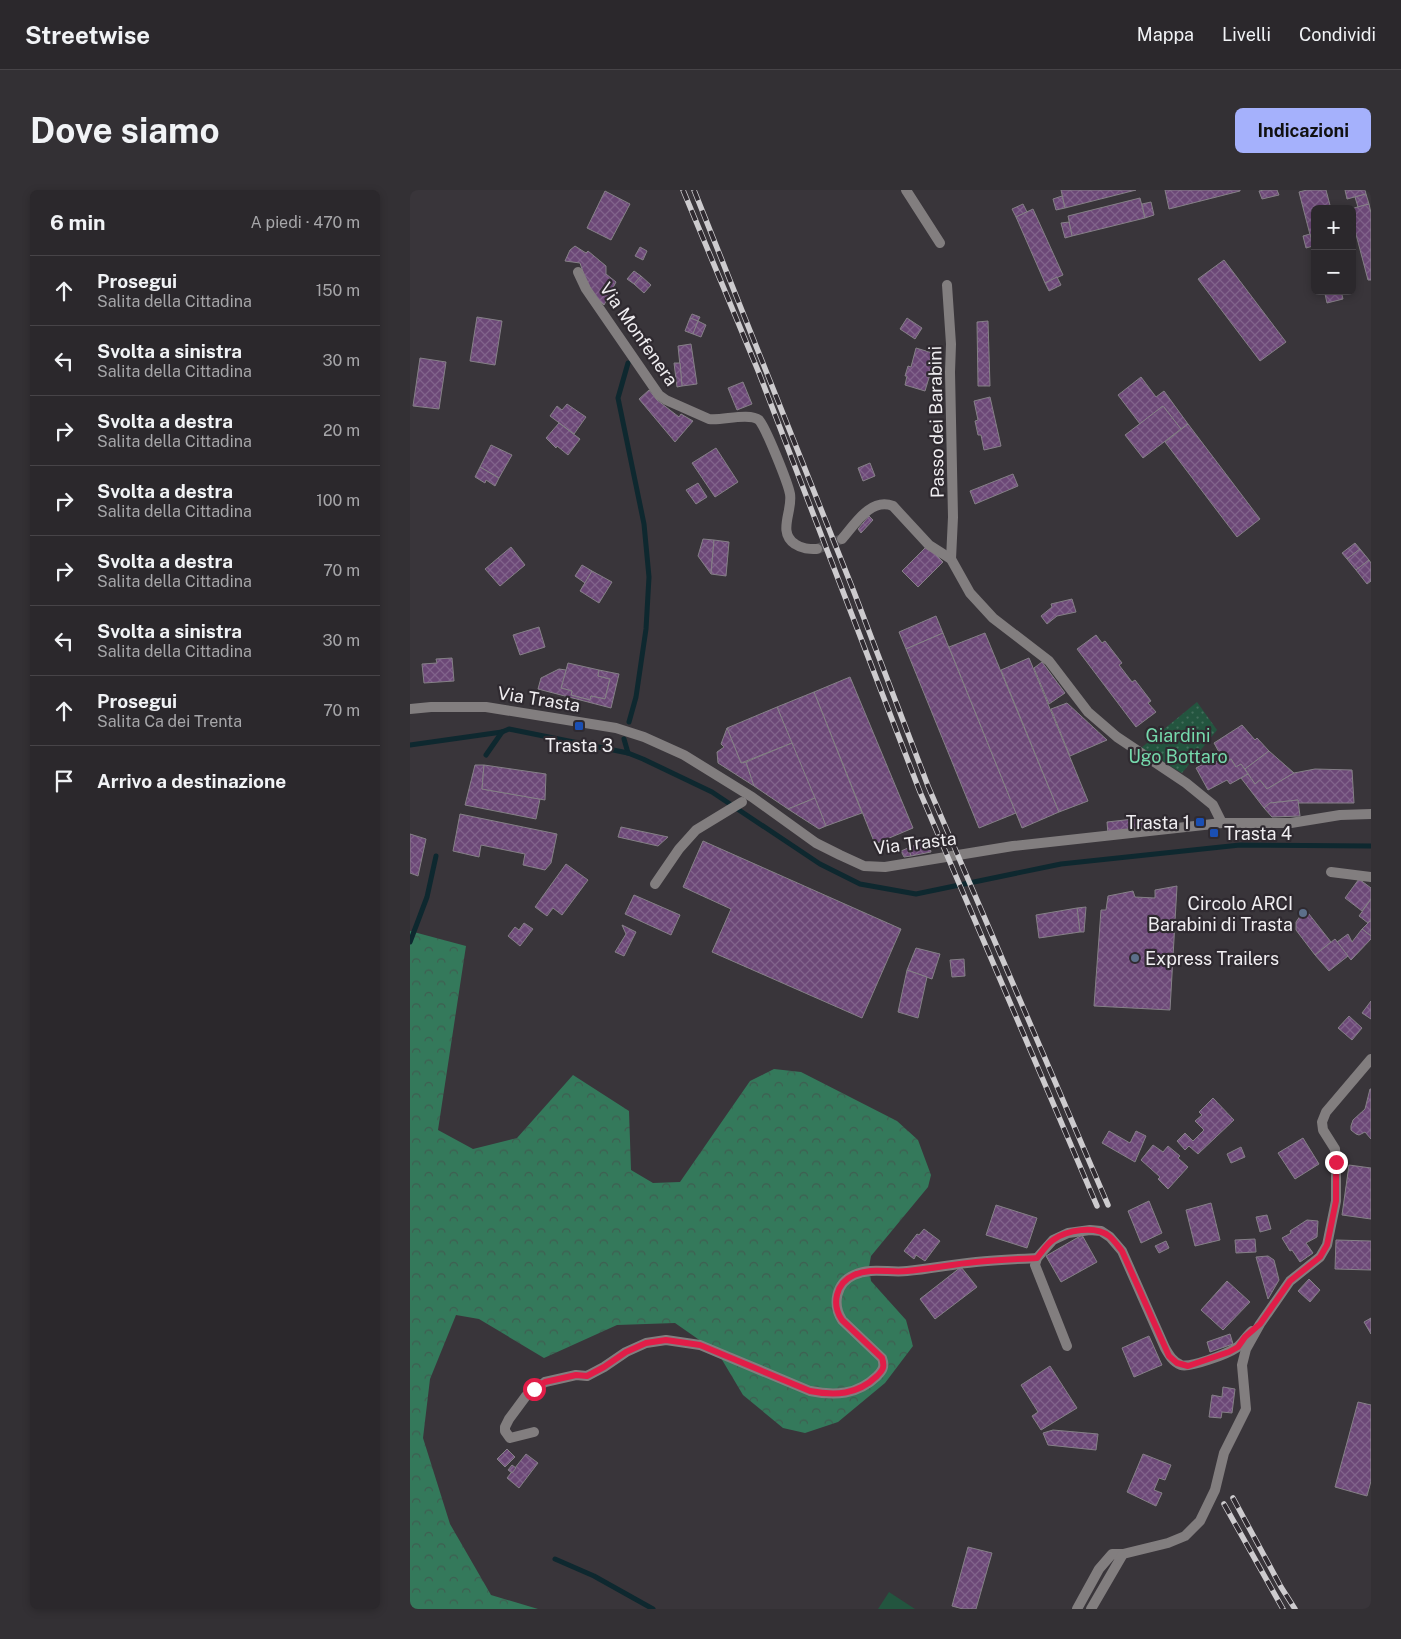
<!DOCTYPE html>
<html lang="it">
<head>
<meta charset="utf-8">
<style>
	:root { --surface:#2b282c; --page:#333034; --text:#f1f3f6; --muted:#a6a6a9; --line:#474448; --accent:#a5b1fc }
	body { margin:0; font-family:"Public Sans",sans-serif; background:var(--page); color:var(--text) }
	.controls { position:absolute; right:15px; top:15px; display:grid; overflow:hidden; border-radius:8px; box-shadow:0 2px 8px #0003 }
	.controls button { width:45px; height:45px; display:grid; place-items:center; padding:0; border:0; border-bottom:1px solid var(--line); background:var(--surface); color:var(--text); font:25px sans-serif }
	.stop { position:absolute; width:15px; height:15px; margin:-11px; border:4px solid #e11d48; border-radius:50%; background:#fff }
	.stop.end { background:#e11d48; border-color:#fff; box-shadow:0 1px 5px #0008 }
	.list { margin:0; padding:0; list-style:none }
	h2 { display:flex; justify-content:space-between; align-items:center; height:65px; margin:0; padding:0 20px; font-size:21px }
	h2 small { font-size:16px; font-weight:400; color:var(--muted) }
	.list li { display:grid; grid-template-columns:32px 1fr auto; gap:15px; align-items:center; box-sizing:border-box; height:70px; padding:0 20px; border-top:1px solid var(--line) }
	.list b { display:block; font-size:19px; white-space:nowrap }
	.list p { margin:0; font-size:16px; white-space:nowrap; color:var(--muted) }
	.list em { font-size:16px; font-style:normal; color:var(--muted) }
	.icon { flex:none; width:28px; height:28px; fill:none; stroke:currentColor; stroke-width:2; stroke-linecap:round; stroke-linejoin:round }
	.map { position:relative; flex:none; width:961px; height:1419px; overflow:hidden; border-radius:8px }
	header { display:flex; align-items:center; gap:30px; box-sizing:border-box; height:70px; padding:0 25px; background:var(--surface); border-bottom:1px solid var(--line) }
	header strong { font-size:24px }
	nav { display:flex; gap:28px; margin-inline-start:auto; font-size:18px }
	.intro { display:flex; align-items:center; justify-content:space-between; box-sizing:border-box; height:120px; padding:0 30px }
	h1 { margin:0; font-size:35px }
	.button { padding:12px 22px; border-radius:8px; background:var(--accent); color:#111; font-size:18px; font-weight:700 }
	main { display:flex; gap:30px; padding:0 30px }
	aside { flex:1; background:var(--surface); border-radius:8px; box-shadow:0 2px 8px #0003 }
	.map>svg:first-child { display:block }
	.green { fill:url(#green-dots) }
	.forest { fill:url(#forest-crowns) }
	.pitch { fill:#23553f }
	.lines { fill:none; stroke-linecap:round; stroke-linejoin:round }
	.stream { stroke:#0e282f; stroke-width:5 }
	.building { fill:url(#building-cross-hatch); stroke:#858087 }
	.street-tunnel { stroke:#545155; stroke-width:10; stroke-dasharray:10 5; stroke-linecap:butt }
	.street { stroke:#827e7f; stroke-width:10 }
	.rail-casing { stroke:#cdcbce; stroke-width:5.5 }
	.rail { stroke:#2f2a30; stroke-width:4; stroke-dasharray:11; stroke-linecap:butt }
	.route { stroke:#e11d48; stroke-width:6 }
	.transit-dot { fill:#1a4fb4; stroke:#2f2a30; stroke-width:2 }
	.service-dot { fill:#5c6f8a; stroke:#2f2a30; stroke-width:2 }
	.labels { text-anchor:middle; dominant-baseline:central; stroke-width:4.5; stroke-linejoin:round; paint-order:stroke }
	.street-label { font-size:18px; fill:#f0eef1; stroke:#2f2a30 }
	.park-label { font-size:18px; fill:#75d9ac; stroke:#2f2a30 }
	.poi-label { font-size:18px; fill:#f0eef1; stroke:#2f2a30; text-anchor:end }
</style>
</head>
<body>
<header>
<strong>Streetwise</strong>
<nav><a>Mappa</a><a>Livelli</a><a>Condividi</a></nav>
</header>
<div class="intro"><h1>Dove siamo</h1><a class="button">Indicazioni</a></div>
<main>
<aside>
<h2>6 min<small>A piedi · 470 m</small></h2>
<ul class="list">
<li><svg class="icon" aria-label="ahead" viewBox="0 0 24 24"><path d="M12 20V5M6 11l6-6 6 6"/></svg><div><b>Prosegui</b><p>Salita della Cittadina</p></div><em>150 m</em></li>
<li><svg class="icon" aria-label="left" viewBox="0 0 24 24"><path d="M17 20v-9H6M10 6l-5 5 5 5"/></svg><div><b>Svolta a sinistra</b><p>Salita della Cittadina</p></div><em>30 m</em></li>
<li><svg class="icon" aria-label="right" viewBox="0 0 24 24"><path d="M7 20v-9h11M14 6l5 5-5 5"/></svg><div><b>Svolta a destra</b><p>Salita della Cittadina</p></div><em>20 m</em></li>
<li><svg class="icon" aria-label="right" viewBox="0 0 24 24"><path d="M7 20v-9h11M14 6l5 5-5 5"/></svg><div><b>Svolta a destra</b><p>Salita della Cittadina</p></div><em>100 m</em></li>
<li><svg class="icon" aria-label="right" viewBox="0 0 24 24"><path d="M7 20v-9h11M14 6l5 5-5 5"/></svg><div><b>Svolta a destra</b><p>Salita della Cittadina</p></div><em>70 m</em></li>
<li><svg class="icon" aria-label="left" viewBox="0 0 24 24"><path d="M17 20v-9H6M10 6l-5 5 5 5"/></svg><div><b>Svolta a sinistra</b><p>Salita della Cittadina</p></div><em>30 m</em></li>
<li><svg class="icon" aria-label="ahead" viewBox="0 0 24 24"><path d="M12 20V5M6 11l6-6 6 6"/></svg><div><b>Prosegui</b><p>Salita Ca dei Trenta</p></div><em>70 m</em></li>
<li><svg class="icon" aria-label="arrive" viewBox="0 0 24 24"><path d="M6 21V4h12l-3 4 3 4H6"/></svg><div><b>Arrivo a destinazione</b></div></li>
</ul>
</aside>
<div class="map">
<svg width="961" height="1419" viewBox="0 0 961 1419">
	<defs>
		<pattern id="green-dots" width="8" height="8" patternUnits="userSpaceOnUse" patternTransform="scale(1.25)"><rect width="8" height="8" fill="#23553f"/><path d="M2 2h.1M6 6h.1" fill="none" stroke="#436e5b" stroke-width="1.8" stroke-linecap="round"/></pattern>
		<pattern id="forest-crowns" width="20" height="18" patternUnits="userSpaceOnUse" patternTransform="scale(1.25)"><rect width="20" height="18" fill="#34795b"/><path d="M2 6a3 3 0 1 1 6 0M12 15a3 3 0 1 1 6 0" fill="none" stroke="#3f5e51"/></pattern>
		<pattern id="building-cross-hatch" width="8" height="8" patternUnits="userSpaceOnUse" patternTransform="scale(1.25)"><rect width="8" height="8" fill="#6c4877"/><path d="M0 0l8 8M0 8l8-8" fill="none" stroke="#81638b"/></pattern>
	</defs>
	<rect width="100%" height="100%" fill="#39353a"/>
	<polygon class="green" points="787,512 807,540 772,583 731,558"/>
	<polygon class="forest" points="0,741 56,756 28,940 63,959 107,948 163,885 219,921 221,980 243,993 270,992 340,891 364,879 391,882 487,931 508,950 521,985 518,997 461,1066 459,1077 461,1091 496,1130 503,1156 475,1193 428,1232 395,1243 373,1238 333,1205 308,1163 265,1133 207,1135 134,1168 69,1129 46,1125 20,1189 13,1248 40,1334 81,1405 128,1419 0,1419"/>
	<polygon class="pitch" points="479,1402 505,1419 468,1419"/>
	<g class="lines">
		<g class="stream">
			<polyline points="218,173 208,208 234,334 239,387 236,439 226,507 219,532"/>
			<polyline points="214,549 218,563"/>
			<polyline points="0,555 92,542 99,539 218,563 233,569 302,602 410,674 450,694 506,704 651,674 830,655 961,656"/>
			<polyline points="76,565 92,542"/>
			<polyline points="0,752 17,707 26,666"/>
			<polyline points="145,1369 184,1386 243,1419"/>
		</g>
	</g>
	<g class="building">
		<polygon points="651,0 726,0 655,18"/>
		<polygon points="755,0 830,0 830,1 759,19"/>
		<polygon points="854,0 867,0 869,5 852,9 849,1"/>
		<polygon points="897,0 916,0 921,19 905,19 905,64 889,2"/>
		<polygon points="935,0 955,0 956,4 937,9"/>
		<polygon points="195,1 220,14 201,50 177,38"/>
		<polygon points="956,4 959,14 948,17 945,7"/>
		<polygon points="652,6 655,18 646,20 643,9"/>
		<polygon points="730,8 735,28 662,46 658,26"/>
		<polygon points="741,12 744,25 735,28 732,14"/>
		<polygon points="613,14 617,22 606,27 602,19"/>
		<polygon points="959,14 961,23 961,90 958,90 942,29 942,19 940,19"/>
		<polygon points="623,19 653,85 635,93 606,27"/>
		<polygon points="659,32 662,46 655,48 651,33"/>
		<polygon points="900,44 903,56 896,58 893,46"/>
		<polygon points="165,56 176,63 178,61 196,76 196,84 206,92 194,115 179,100 170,73 155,71 160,60"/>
		<polygon points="230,57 237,61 233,70 225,66"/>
		<polygon points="814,70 876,152 850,171 788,89"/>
		<polygon points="224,81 231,86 224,94 217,89"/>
		<polygon points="231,86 241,95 234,103 224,94"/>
		<polygon points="647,87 651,95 639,101 635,93"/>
		<polygon points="925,101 931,101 933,109 917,113 915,104"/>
		<polygon points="214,119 220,128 214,133 207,124"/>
		<polygon points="282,124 290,127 288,131 280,128"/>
		<polygon points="67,127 92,131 85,175 60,171"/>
		<polygon points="280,128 288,131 283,144 275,141"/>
		<polygon points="497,128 512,138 505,149 490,139"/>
		<polygon points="288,131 296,135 291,147 283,144"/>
		<polygon points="578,131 580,196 568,196 567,132"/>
		<polygon points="281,154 287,194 272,196 268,156"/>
		<polygon points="506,158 526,164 515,201 495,195 497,186 495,186 498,176 501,177"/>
		<polygon points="10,168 36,172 29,219 3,216"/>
		<polygon points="264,173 270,173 272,196 267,197"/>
		<polygon points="731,187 746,207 754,201 778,234 771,239 753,216 730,234 708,205"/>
		<polygon points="333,192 342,214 327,220 318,198"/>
		<polygon points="239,200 247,210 269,227 271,224 283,231 265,252 229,209"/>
		<polygon points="580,207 591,256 574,260 571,245 568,245 565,231 568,230 564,211"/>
		<polygon points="157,214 176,227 164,244 140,226 147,216 152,220"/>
		<polygon points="753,216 771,239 733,268 715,245"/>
		<polygon points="149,233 170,249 158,265 147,256 146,258 136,248"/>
		<polygon points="778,234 850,329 827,347 755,252"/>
		<polygon points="81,255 102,265 89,288 70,277"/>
		<polygon points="306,258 328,292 305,307 282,273"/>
		<polygon points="460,273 465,286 453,291 448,278"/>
		<polygon points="70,277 89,288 85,296 76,290 75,293 65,287"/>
		<polygon points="603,284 608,296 565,314 560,301"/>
		<polygon points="288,293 297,307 286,314 276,300"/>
		<polygon points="459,326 463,330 451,343 448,339"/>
		<polygon points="293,349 304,350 301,384 288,366"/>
		<polygon points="304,350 319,352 316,386 301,384"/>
		<polygon points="945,353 950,359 937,369 932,363"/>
		<polygon points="517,356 533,372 508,397 492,381"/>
		<polygon points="101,357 115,375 90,396 75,379"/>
		<polygon points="950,359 959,370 946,380 937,369"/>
		<polygon points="959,370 961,373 961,391 957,394 946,380"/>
		<polygon points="172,375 182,381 175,393 165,386"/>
		<polygon points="182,381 202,392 189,413 170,401"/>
		<polygon points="662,409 666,422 647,426 637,434 631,426 642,417 641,414"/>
		<polygon points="526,426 533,443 496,459 489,442"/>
		<polygon points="129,437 135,457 110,465 103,445"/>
		<polygon points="533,443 606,623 569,638 496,459"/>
		<polygon points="575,443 649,622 612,638 539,457"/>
		<polygon points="686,445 692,453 695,451 712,473 709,475 722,492 725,490 741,511 738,513 746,522 726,537 667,459"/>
		<polygon points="42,468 44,491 14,493 12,474 27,473 26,469"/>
		<polygon points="619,468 678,611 649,622 591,480"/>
		<polygon points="632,472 655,503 639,514 624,478"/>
		<polygon points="158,473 189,480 188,486 200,489 195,509 181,506 180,510 161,505 162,501 151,498"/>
		<polygon points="149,479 156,480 151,498 162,501 161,505 180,510 181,506 195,509 200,489 188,486 189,480 209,484 201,518 128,499 131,488"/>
		<polygon points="440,487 503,638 465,654 404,502"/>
		<polygon points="404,502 452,623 416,636 367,517"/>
		<polygon points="657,513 697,550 660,566 641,519"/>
		<polygon points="367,517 382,553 331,573 317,538"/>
		<polygon points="832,535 845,550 847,548 859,561 835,579 831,574 826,577 821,569 815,573 804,553"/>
		<polygon points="317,538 331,573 336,572 344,596 308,573 307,562 314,557 311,554"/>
		<polygon points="382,553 405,608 378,619 344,596 336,572"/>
		<polygon points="859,561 884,583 857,599 850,590 845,594 835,579"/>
		<polygon points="812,569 815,573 821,569 826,577 831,574 838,584 820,594 817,590 798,600 786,578 797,572 798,575"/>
		<polygon points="65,575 74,575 72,599 130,609 126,629 55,615"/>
		<polygon points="74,575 136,584 135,610 72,599"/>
		<polygon points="905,579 942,580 944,613 888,613 888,610 860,613 854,618 831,588 838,584 845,594 850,590 857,599 884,583"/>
		<polygon points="405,608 416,636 409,639 378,619"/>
		<polygon points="888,610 890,626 862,627 854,618 860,613"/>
		<polygon points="50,624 147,644 141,673 135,680 113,675 115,664 71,655 69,667 43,661"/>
		<polygon points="733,628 735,640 698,644 697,632"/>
		<polygon points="211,637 258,647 248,656 208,647"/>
		<polygon points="0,644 16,649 8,686 0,683"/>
		<polygon points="518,649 521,662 501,666 498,658"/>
		<polygon points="293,651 491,739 452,828 302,762 321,719 273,697"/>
		<polygon points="498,658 501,666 494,667 491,661"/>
		<polygon points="156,674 178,690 152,725 143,718 137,726 125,717"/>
		<polygon points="949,689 961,698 961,709 952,721 935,708"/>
		<polygon points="767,696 760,820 684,816 691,720 696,720 698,706 723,701 725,707 745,708 745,700"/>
		<polygon points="224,705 270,725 261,745 215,724"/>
		<polygon points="961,709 961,731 958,733 949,726"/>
		<polygon points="676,717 674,742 670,742 667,718"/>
		<polygon points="667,718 670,742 629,748 626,725"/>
		<polygon points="895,719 921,752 905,765 886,740 886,732"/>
		<polygon points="960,731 961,731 961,746 952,739"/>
		<polygon points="114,733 123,739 110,756 98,746 105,737 109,740"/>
		<polygon points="212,735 226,742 214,766 205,762 216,744"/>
		<polygon points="952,739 961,746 961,749 941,770 927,752 938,744 942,752"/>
		<polygon points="925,749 938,766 919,781 905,765"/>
		<polygon points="506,758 530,764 522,789 497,780"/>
		<polygon points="554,769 555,786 542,787 540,770"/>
		<polygon points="497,780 517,787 508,828 488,822"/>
		<polygon points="961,811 961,829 952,823"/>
		<polygon points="939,826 952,838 942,850 928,838"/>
		<polygon points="960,899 961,899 961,949 955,942 949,945 946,944 941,940 941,936 943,930 955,919"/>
		<polygon points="803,908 824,930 788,964 779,956 775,960 767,951 775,943 783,951 794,940 785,931 792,925 789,922"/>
		<polygon points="699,941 720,953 726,941 736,946 725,972 692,953"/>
		<polygon points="893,948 909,974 885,989 868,963"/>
		<polygon points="743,955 753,962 758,956 770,966 768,968 778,977 758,999 748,989 750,987 731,970"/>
		<polygon points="831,957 835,967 821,973 817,964"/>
		<polygon points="939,975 961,978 961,1029 932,1025"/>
		<polygon points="739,1011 752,1043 731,1053 718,1021"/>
		<polygon points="801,1013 810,1050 785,1056 776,1020"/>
		<polygon points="586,1015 627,1028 617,1058 576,1045"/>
		<polygon points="857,1025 861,1039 850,1042 846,1027"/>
		<polygon points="897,1030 908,1031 907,1047 896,1053 903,1063 890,1072 882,1060 880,1061 872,1048 881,1043 880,1041"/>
		<polygon points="514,1039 530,1051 515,1071 506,1065 504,1069 494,1061 507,1044 509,1045"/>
		<polygon points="672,1045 687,1072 651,1092 636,1066"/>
		<polygon points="845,1049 846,1062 826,1063 825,1050"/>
		<polygon points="926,1050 961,1051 961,1080 925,1079"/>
		<polygon points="756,1051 759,1058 749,1063 745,1056"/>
		<polygon points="858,1066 864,1070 869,1090 858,1109 846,1067"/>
		<polygon points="551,1077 567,1097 525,1129 510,1109"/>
		<polygon points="899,1089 910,1100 900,1112 888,1101"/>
		<polygon points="817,1091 840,1112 813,1140 791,1120"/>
		<polygon points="961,1128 961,1144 954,1132"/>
		<polygon points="820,1144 823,1154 800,1162 797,1152"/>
		<polygon points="739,1146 752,1175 724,1187 712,1158"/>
		<polygon points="640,1176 667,1218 631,1240 622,1226 628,1222 611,1195"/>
		<polygon points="813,1197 825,1199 822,1223 812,1222 811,1228 799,1227 802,1205 812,1207"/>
		<polygon points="948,1212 961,1215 961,1291 957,1306 925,1297"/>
		<polygon points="643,1240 688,1244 686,1260 638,1255 633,1243"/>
		<polygon points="97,1259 105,1267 95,1277 87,1269"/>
		<polygon points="116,1264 128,1273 109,1298 97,1288"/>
		<polygon points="733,1264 761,1275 755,1290 749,1288 744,1300 752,1303 746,1316 717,1302"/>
		<polygon points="102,1275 106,1278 102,1283 98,1280"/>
		<polygon points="558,1357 582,1363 566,1419 553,1419 542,1416"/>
	</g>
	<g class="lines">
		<polyline class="street-tunnel" points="407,359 432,349"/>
		<g class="street">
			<polyline points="496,0 530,53"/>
			<path d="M168,82L176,99L249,205L256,210L299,229C312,231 339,222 349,230C356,238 378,293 380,304C383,321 367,342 385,354C392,359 399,359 407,359"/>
			<polyline points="537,95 541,154 540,182 543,327 541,369"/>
			<path d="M432,349C445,334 461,307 483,316L519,355L541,369L560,403L583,428L639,471L678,522L707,547L776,593L803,615L812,633"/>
			<polyline points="0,519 21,517 76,517 206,538 234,547 274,565 342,607 406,653 430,665 454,676 475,677 603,656 812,633 881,633 930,625 961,624"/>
			<polyline points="921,682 961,687"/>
			<polyline points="245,694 269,659 286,640 332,612"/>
			<path d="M657,1156L625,1075L627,1068L643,1050L658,1043L680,1040L691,1041L700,1047L712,1061L755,1158C759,1165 763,1172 771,1175C780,1178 817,1164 826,1158C832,1154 836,1146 842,1141"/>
			<path d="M124,1242L100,1248L95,1241V1237L99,1229L116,1206L135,1192L166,1185L177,1186L194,1177L216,1162L236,1153L256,1150L290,1155L400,1201C425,1206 447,1205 467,1186C473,1180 475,1176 472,1168L432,1130C422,1114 426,1093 444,1085C461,1077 479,1083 497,1081C520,1079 543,1074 566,1072C586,1070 607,1069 627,1068"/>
			<polyline points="667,1419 689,1379 702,1364 713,1364"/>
			<polyline points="681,1419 713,1364 758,1353 775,1346 790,1331 805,1300 814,1263 836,1219 832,1175 836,1159 850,1134 880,1091 910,1067 917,1055 926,1011 926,972 925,959 913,940 912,932 916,922 961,869"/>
		</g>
		<g class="rail-casing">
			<g id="rail">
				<polyline points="273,0 349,183 510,602 687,1016"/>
				<polyline points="284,0 444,402 518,596 698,1015"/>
				<polyline points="823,1308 871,1397 885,1419"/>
				<polyline points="814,1314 873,1419"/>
			</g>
		</g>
		<use href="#rail" class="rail"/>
	</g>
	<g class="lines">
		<path class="route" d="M124,1199L135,1192L166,1185L177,1186L194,1177L216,1162L236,1153L256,1150L290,1155L400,1201C425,1206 447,1205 467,1186C473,1180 475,1177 472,1168L432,1130C421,1114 426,1093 444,1085C461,1077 479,1083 497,1081C520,1079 543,1074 566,1072C586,1070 607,1069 627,1068C632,1062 637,1054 643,1050C657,1040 685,1035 699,1046C704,1050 708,1056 712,1061L759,1166L767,1173L778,1176L819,1162L828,1157L835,1147L850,1134L880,1091L910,1067L917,1055L926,1011V972"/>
	</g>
	<g class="transit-dot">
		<rect x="164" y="531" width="10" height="10" rx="2.5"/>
		<rect x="785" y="627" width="10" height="10" rx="2.5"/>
		<rect x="799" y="638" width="10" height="10" rx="2.5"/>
	</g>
	<g class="service-dot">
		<circle cx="893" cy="723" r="5"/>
		<circle cx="725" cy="768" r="5"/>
	</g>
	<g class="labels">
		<g class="street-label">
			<text transform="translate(229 144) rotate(55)">Via Monfenera</text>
			<text transform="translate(526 232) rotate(-91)">Passo dei Barabini</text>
			<text transform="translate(129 509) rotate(9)">Via Trasta</text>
			<text transform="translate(505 653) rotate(-7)">Via Trasta</text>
		</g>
		<g class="park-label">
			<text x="768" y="545">Giardini<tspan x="768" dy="21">Ugo Bottaro</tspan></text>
		</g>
		<g class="poi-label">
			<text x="169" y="555" text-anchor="middle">Trasta 3</text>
			<text x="780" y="632">Trasta 1</text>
			<text x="814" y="643" text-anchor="start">Trasta 4</text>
			<text x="883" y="713">Circolo ARCI<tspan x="883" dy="21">Barabini di Trasta</tspan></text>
			<text x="735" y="768" text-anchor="start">Express Trailers</text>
		</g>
	</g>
</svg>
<div class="controls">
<button>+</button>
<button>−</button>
</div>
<div class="stop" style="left:124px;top:1199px"></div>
<div class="stop end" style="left:926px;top:972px"></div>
</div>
</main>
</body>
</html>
